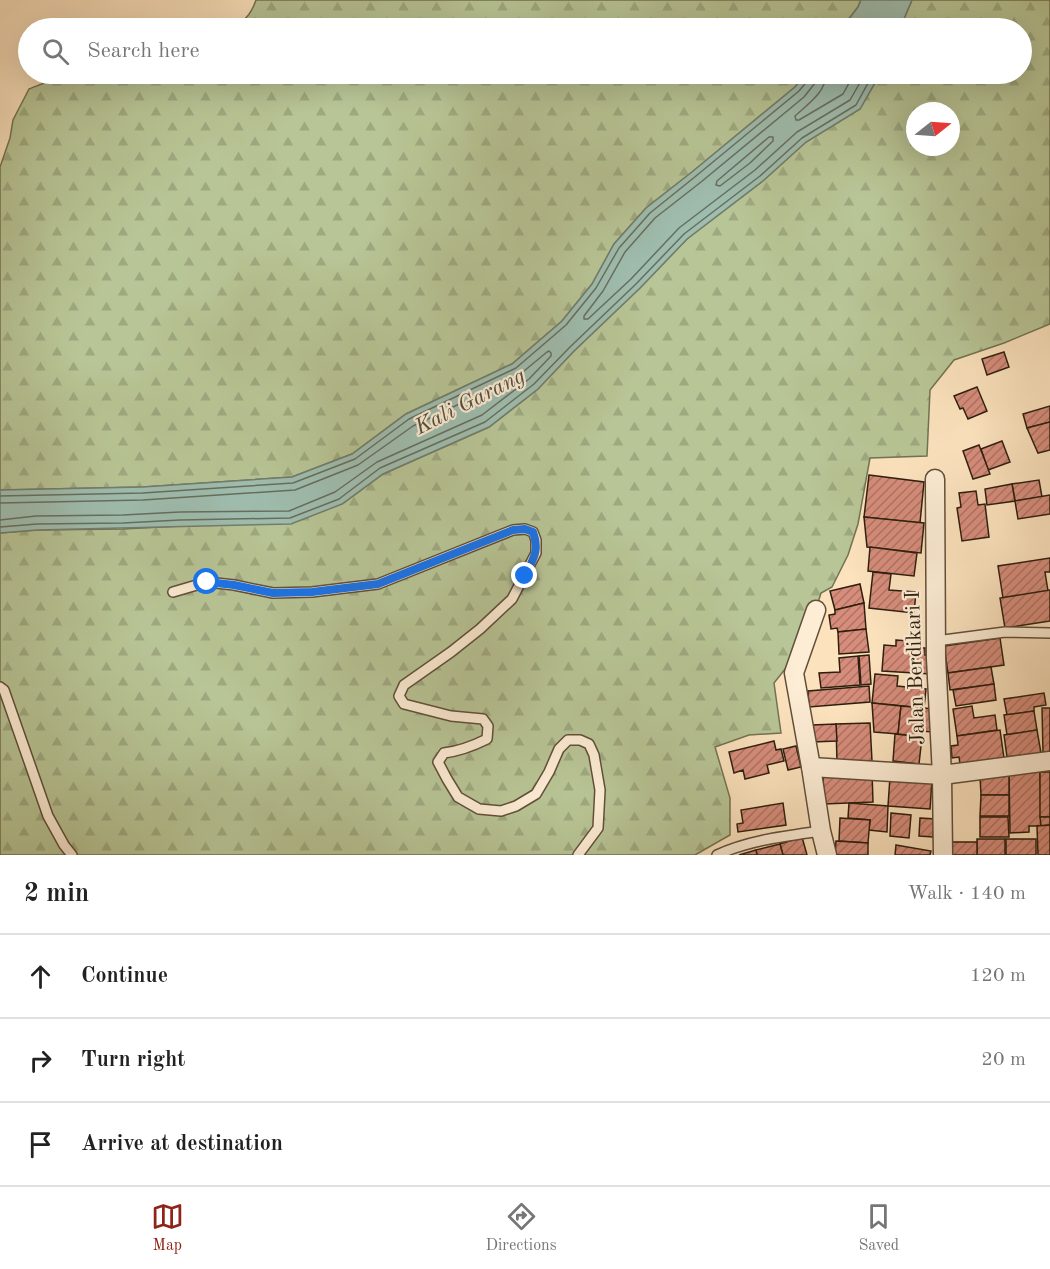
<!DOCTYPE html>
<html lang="en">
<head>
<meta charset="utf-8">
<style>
	:root { --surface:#fff; --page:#f2f2f2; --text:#222; --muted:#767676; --line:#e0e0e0; --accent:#8f2418 }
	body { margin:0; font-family:"Old Standard TT",serif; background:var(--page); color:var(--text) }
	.compass { position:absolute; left:906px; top:102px; width:54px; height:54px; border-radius:50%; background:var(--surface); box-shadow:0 6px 24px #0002; rotate:73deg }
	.stop { position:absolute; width:18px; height:18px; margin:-14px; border:4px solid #1a73e8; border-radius:50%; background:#fff }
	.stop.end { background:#1a73e8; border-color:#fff; box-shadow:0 2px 6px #0008 }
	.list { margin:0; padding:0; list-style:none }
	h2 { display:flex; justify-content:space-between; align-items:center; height:78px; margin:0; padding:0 24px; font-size:26px }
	h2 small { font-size:20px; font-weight:400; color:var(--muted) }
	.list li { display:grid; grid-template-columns:39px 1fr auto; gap:18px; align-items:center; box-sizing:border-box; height:84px; padding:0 24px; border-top:2px solid var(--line) }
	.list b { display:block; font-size:22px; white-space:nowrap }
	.list em { font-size:20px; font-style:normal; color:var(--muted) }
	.icon { flex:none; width:33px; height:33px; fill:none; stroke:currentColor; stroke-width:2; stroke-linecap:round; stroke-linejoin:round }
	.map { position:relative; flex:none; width:1050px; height:855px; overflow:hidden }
	.search { position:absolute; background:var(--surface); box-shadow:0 6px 24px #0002; left:18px; right:18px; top:18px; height:66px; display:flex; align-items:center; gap:15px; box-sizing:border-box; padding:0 21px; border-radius:33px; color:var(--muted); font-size:22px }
	.sheet { height:330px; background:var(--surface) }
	nav { display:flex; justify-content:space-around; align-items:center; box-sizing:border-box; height:84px; border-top:2px solid var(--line); background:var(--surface); font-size:16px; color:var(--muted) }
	nav a { display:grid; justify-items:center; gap:3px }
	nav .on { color:var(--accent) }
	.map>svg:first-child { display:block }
	.forest { fill:url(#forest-firs); stroke:#727252; stroke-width:1.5; fill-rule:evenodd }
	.water { fill:#9fbeb0; stroke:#717e6f; stroke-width:1.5 }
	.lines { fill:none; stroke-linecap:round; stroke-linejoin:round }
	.shore { stroke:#666e5f; stroke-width:1.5 }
	.building { fill:url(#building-hatch); stroke:#2d1e0e; stroke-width:1.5 }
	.lane-casing { stroke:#614f3a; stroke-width:12 }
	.street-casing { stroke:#614f3a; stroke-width:21 }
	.lane { stroke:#fdedd5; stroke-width:9 }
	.street { stroke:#fdedd5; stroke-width:18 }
	.route { stroke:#1a73e8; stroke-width:8 }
	.labels { text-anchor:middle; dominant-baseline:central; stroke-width:4.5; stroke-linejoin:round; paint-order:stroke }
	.street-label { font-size:21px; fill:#2d1e0e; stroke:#fdedd5 }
	.water-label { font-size:22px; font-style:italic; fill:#4f4e3f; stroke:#fdedd5 }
</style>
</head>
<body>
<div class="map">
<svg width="1050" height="855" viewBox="0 0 1050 855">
	<defs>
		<pattern id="forest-firs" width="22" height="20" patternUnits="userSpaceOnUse" patternTransform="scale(1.5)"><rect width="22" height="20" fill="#b8c596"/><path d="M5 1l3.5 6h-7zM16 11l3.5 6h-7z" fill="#9ea980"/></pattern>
		<pattern id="building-hatch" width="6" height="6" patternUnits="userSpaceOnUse" patternTransform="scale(1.5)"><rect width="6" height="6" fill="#d78d7c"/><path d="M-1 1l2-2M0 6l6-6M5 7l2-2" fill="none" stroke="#af7364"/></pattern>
	</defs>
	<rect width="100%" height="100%" fill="#fce3be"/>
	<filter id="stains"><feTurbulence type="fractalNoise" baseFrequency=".00333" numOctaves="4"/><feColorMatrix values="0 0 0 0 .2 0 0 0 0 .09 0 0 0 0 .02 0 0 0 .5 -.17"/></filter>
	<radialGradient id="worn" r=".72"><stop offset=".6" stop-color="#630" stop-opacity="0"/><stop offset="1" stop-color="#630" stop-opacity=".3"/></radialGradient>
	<g class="forest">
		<path d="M256,0H861L858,7L842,28H227C244,22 250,17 256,0Z"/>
		<path d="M912,0H1050V324L1004,343L954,360L930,390L927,456L870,458L858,524L848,555L832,587L821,593L805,644L774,683L781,733L749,735L715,747L730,798V835L695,855H0V533L37,530L123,529L181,526L342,504L383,474L489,427L538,389L574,351L640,288L687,239L764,180L806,142L860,109L880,74H1022V28H900ZM915,111H951V147H915Z"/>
		<path d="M111,74H806L795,87L692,172L646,208L614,244L592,284L562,321L512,364L406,414L352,454L292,477L143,487L0,490V167L10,138L13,120L29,89C39,85 50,80 61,79C76,77 90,79 105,80Z"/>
	</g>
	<g class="water">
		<polygon points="861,0 912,0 900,28 842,28 858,7"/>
		<polygon points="806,74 880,74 860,109 806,142 764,180 687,239 640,288 574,351 538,389 489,427 383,474 342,504 291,524 37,530 0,533 0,490 143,487 292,477 352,454 406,414 512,364 562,321 592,284 614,244 646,208 692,172 795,87"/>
	</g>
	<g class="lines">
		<g class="shore">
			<polyline points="817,74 815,83 804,97 701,182 655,218 625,252 603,291 584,316 584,319 588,319 631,279 679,228 755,170 797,132 850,100 865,74"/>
			<path d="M826,74C826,92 808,104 795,116L796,120H799L843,94L854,74"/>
			<polygon points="769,137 773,137 773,141 750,163 720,186 716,185 717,181"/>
			<polyline points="0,496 143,493 293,483 355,459 409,419 516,368 566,325 596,288 619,248 650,213 696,176 799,91 809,79 810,74"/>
			<polyline points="0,503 143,500 295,490 358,465 413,426 518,376 547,352 549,351 551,353 551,356 529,379 482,415 377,462 335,492 289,511 180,512 123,515 36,516 0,520"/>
			<polyline points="0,527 37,524 123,523 180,520 290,518 339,499 380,468 485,422 534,384 570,347 636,284 684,234 760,176 802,138 856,105 873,74"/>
		</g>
	</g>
	<g class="building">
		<polygon points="1004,352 1009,367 987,375 982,359"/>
		<polygon points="977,387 987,411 968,419 963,408 960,409 954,396"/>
		<polygon points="1050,406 1050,422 1027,428 1023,414"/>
		<polygon points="1050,422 1050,450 1038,453 1027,428"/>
		<polygon points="1002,441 1010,462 988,470 981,449"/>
		<polygon points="979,445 990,474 973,479 963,451"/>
		<polygon points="869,475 924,482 920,523 864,517"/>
		<polygon points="1039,480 1042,497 1015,501 1012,484"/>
		<polygon points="1012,484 1015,501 987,505 985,489"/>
		<polygon points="976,491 978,505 985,504 989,537 962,541 957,508 961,507 959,493"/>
		<polygon points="1050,495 1050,514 1018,519 1015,501"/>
		<polygon points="864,517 924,523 921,553 867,547"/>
		<polygon points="870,547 917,553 914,576 868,571"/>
		<polygon points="1050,558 1050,572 1045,572 1048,591 1003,598 998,566"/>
		<polygon points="873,572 891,574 889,590 916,592 914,613 869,608"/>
		<polygon points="860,584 864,603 835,610 830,591"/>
		<polygon points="1050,590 1050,621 1005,628 1000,598"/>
		<polygon points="864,603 866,629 838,632 837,628 831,629 829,615 835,614 835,610"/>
		<polygon points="866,629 869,652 839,654 838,632"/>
		<polygon points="1000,638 1004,665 948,673 944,646"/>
		<polygon points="896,640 921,642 921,648 925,648 925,655 932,656 931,674 882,671 884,645 896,646"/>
		<polygon points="869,655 871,684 861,685 859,656"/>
		<polygon points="858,656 860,685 821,688 819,673 840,672 839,658"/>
		<polygon points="991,667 994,684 950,690 948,673"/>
		<polygon points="875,674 898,676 897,686 926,689 924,708 872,703"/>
		<polygon points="994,684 996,700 956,706 953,690"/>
		<polygon points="869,686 870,702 809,707 808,691"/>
		<polygon points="1044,693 1046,705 1034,707 1034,711 1007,715 1004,699"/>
		<polygon points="872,703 901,706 898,734 874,732"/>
		<polygon points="901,706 934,709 932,732 922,731 922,737 898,734"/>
		<polygon points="972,706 974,718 995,715 997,730 957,736 953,709"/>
		<polygon points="1042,708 1050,708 1050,752 1043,752"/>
		<polygon points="1034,711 1037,730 1007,735 1004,715"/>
		<polygon points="870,723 872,761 837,762 836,724"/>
		<polygon points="836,724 837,741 812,742 812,725"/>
		<polygon points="1000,730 1004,758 960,764 959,757 952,758 951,746 958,745 957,736"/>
		<polygon points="1037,730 1041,753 1007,757 1004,735"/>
		<polygon points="895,734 922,737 919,764 893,761"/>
		<polygon points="774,741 776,750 781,749 784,761 767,765 769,773 745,779 743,770 734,773 729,752"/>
		<polygon points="796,746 801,767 788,770 783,749"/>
		<polygon points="872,772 873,802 824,804 823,774"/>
		<polygon points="1009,772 1040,772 1041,826 1029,826 1029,832 1010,833"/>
		<rect x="1040" y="772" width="10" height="45"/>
		<polygon points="980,776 1009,776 1009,795 981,795"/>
		<polygon points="890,777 932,780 930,809 888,806"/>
		<polygon points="981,795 1009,795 1009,816 980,816"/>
		<polygon points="783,803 786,825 738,832 737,824 743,823 741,810"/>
		<polygon points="849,803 888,806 887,832 869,830 870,820 848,818"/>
		<polygon points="891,813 911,815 909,838 890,836"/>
		<polygon points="980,817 1008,817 1009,837 980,837"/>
		<polygon points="1040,817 1050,817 1050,825 1041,826"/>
		<polygon points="840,818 870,820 868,843 839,841"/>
		<polygon points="920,818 935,819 933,837 919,836"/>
		<polygon points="1050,825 1050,855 1038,855 1037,826"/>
		<polygon points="802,837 807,855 783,855 780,844"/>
		<rect x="977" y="839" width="28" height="16"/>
		<rect x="1006" y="839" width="30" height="16"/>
		<polygon points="836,841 868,843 868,855 835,855"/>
		<rect x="948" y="842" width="29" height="13"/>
		<polygon points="780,844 783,855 757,855 756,850"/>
		<polygon points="896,845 931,851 930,855 895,855"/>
		<polygon points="756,850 757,855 739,855"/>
	</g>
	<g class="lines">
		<g class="lane-casing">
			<g id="lane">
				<path d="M173,592L207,582L234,585L273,593L312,592L378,584L513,530L525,529L533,532L536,540V553L512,599L480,629L451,652L404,685L399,696L404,704L451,716L483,719L488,726L487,739C473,746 460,751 444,753L438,762L447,779L458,797L479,809L501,811L516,806L536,794L549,772L559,749L568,740H580L589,744L594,755L600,790L598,828L578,855"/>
				<polyline points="936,641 1005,632 1050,633"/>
				<polyline points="0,687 4,690 48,816 64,845 72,855"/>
				<path d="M717,855C749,840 786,836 821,831"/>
			</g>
		</g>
		<g class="street-casing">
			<g id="street">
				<polyline points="935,479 936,658 942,775 943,855"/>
				<polyline points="816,610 794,673 811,767 821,831 827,855"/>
				<polyline points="811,767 942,775 1050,761"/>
			</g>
		</g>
		<use href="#lane" class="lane"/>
		<use href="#street" class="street"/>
	</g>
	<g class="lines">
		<path class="route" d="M207,582L234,585L273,593L312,592L378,584L513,530L525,529L533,532C540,551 533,559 525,576"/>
	</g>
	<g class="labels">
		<g class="street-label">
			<text transform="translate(916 668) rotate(-92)">Jalan Berdikari I</text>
		</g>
		<g class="water-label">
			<text transform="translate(470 402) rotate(-27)">Kali Garang</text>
		</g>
	</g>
	<rect width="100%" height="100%" filter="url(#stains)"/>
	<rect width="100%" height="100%" fill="url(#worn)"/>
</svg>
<svg class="compass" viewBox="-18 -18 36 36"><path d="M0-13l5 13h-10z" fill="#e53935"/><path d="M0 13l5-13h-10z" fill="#767676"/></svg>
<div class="stop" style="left:207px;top:582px"></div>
<div class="stop end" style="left:525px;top:576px"></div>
<div class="search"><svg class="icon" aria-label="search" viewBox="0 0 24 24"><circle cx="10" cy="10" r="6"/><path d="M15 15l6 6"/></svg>Search here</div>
</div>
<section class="sheet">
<h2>2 min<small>Walk · 140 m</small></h2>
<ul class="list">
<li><svg class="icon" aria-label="ahead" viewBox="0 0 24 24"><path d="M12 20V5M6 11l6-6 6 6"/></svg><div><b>Continue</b></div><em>120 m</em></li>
<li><svg class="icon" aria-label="right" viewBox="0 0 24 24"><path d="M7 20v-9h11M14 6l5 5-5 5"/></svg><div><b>Turn right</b></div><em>20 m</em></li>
<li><svg class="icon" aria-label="arrive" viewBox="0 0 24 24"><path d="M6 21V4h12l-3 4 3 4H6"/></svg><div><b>Arrive at destination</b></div></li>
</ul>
</section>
<nav>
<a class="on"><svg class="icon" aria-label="map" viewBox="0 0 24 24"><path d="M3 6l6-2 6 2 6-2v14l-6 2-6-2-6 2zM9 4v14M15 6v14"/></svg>Map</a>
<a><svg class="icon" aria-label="directions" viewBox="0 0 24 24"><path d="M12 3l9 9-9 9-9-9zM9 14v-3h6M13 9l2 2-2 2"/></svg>Directions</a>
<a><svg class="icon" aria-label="saved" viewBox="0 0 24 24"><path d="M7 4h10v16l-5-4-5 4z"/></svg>Saved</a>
</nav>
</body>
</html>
